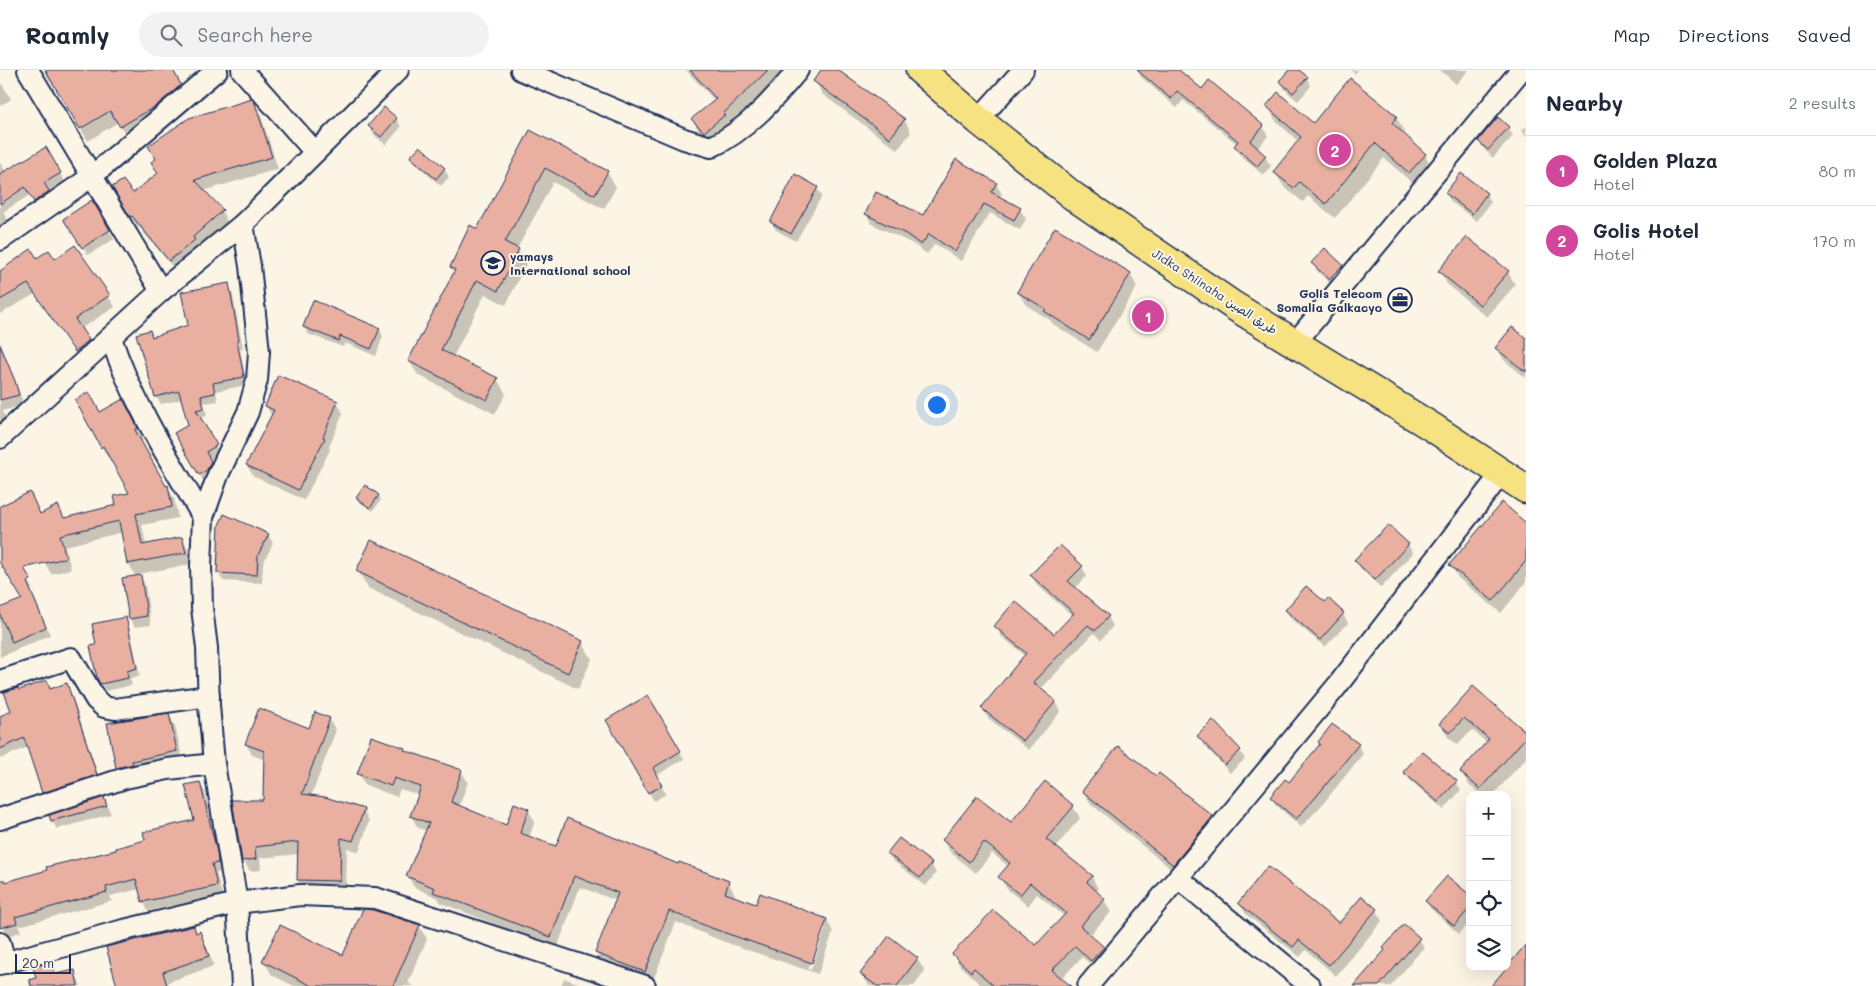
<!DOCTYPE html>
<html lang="en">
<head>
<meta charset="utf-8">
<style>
	:root { --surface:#fff; --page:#f2f2f3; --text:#1f2937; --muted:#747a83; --line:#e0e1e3; --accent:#1b2f5e }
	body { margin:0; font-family:Mali,"Playpen Sans Arabic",sans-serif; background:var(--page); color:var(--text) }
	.controls { position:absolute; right:15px; bottom:15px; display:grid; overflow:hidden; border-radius:10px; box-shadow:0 5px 20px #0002 }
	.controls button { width:45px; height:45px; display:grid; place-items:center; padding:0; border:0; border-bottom:1px solid var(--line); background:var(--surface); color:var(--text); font:25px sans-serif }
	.scale { position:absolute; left:15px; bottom:12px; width:56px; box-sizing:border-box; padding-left:5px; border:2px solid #1b2f5e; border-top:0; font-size:14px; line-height:18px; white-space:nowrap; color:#1b2f5e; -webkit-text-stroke:4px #fcf5e5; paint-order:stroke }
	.you { position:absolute; left:936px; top:334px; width:18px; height:18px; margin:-12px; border:4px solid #fff; border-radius:50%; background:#1a73e8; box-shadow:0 0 0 8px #1a73e833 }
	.badge { display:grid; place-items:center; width:32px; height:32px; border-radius:50%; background:var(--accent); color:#fff; font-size:16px; font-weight:700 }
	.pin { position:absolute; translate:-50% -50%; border:2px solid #fff; box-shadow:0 1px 5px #0006 }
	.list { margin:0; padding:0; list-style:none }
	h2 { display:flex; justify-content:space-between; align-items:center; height:65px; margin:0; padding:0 20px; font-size:21px }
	h2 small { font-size:16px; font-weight:400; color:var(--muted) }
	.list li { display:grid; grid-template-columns:32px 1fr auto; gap:15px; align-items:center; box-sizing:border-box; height:70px; padding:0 20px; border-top:1px solid var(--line) }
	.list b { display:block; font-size:19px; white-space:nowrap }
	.list p { margin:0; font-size:16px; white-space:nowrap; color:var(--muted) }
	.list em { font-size:16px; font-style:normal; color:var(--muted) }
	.icon { flex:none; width:28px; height:28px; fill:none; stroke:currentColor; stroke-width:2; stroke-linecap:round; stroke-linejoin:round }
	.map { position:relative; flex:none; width:1526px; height:916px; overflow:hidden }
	header { display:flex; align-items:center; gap:30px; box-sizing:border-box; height:70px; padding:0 25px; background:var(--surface); border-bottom:1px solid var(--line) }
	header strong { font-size:24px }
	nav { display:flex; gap:28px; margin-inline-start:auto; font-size:18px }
	.search { width:350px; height:45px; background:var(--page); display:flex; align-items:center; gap:12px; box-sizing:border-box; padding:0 18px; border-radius:28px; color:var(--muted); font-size:19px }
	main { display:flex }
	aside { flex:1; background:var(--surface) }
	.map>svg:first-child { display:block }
	.shadow { fill:#0003; fill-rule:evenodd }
	.building { fill:#e9b0a1; stroke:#1b2f5e }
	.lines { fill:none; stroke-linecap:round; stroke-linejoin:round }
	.street-casing { stroke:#1b2f5e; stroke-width:24 }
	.primary-casing { stroke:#1b2f5e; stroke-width:31 }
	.street { stroke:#fcf5e5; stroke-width:20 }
	.primary { stroke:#f7e281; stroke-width:28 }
	.labels { text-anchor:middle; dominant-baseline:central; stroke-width:4; stroke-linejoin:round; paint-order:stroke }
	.poi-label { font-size:12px; font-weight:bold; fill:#1b2f5e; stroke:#fcf5e5; text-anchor:start }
	.street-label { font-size:12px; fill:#1b2f5e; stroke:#fcf5e5 }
</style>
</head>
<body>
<header>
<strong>Roamly</strong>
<div class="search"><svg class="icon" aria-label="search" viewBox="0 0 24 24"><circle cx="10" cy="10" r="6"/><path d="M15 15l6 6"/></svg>Search here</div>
<nav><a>Map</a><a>Directions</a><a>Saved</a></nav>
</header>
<main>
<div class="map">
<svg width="1526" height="916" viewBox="0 0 1526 916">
	<rect width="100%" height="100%" fill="#fcf5e5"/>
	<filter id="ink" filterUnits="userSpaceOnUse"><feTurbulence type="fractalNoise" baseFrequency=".02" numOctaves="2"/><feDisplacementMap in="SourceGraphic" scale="10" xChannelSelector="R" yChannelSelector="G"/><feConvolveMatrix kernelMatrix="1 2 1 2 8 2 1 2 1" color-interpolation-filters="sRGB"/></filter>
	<g filter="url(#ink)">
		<g class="shadow">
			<polygon points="44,0 172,0 187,28 128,68 118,52 88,71 52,11 50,12"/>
			<polygon points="686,0 793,0 713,77 701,65 693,50 715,31"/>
			<polygon points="823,0 836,0 904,49 911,62 898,80 822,24 815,11"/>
			<polygon points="1137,0 1177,0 1202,21 1263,57 1268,66 1257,79 1265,87 1271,96 1263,105 1241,86 1235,76 1237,74 1183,30 1177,38 1141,7"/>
			<polygon points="1291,0 1298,0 1307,8 1311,16 1298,31 1285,20 1281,11"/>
			<polygon points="1351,0 1358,0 1355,4"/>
			<polygon points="1440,0 1469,0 1456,14"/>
			<polygon points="0,11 11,29 0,36"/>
			<polygon points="254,33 261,46 278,99 203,121 222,141 228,153 177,202 139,157 138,158 114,118 132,124"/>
			<polygon points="1268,36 1313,55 1396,47 1405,62 1403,65 1425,85 1434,100 1418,118 1384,88 1335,148 1308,126 1303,132 1284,117 1275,102 1299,72 1276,51"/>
			<polygon points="396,48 401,57 386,75 374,65 370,57"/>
			<polygon points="1526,56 1526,67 1522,60"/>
			<polygon points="1508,58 1513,66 1493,88 1484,79 1479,71"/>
			<polygon points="531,62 607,102 616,117 604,139 553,112 517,179 526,194 506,235 485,224 453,287 497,309 506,324 495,344 418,305 409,291 454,203 451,197 478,160"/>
			<polygon points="45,79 65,112 48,122 53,130 40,139 31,124 3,142 12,156 0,162 0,93 6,102"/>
			<polygon points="412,87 444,99 449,107 441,116 417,95"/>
			<polygon points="1461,105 1486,124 1491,132 1477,151 1451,132 1447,124"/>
			<polygon points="996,114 1002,124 999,128 1020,139 1026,149 1020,160 990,143 961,191 935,174 927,184 913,174 872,154 866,144 923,147"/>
			<polygon points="817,118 822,126 796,171 776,160 771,152"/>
			<polygon points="92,132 114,169 88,185 70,157"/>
			<polygon points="75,176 115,237 80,259 94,282 82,292 35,224 0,244 0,199 1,201 37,189 55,191"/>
			<polygon points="1313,193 1342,196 1347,204 1334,217 1318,202"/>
			<polygon points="1440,201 1508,202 1515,215 1487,247 1447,214"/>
			<polygon points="1130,204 1137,217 1097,282 1053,254 1050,250 1026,235 1018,222"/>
			<polygon points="228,215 232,222 243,278 240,279 247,315 216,321 218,331 204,333 207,346 199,348 220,384 209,390 215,400 211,408 204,412 176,364 189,356 183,329 161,334 156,327 150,261 153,268 189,256"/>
			<polygon points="304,257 379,259 383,266 376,286 345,273 343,277 308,264"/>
			<polygon points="1526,270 1526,308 1504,290 1497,278"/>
			<polygon points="0,271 24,335 2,341 8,351 0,356"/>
			<polygon points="77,330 99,343 129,342 143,370 141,371 166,417 167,417 174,428 178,448 142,455 146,475 182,468 188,479 191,494 139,504 145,515 151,555 135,557 130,549 123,509 136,507 129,494 123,462 65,476 71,499 51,504 45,493 64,449 118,436 131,424 111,387 108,388"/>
			<polygon points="337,332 343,343 329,377 330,380 304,430 253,406 247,395 272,346 266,336"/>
			<polygon points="366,417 379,426 381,430 373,441 360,432 358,428"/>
			<polygon points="0,444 32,519 31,520 50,565 0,587 0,539 23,530 0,491"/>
			<polygon points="1526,454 1526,512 1501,543 1458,508 1451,495"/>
			<polygon points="1388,457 1408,475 1413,483 1381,518 1361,499 1356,491"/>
			<polygon points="268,465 273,473 263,494 262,513 223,511 218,503"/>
			<polygon points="1082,497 1087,506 1075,519 1108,547 1113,556 1101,570 1094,563 1041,619 1056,632 1061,641 1029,680 988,648 982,639 1026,586 1001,566 996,556 1054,566 1073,546 1037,515 1032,506"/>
			<polygon points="358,501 582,572 592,589 578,619 368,518"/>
			<polygon points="1328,530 1343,544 1348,553 1325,577 1291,549 1286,540 1325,534"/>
			<polygon points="125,549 129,556 140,606 130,608 132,615 106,621 98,608 98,576"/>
			<polygon points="46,612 51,619 66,614 71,623 101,713 48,731 43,722 28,677 0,689 0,648 13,642 18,621"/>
			<polygon points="1473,617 1526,663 1526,688 1493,725 1481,725 1469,715 1461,702 1487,673 1472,660 1458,675 1448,667 1441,654"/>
			<polygon points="648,627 684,689 656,706 666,724 654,731 607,650"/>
			<polygon points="169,645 175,656 183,692 124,709 118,698 108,654"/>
			<polygon points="329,649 336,660 311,727 363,740 369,751 359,782 347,778 346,822 305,821 298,810 299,784 260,788 261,800 250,801 243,790 264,731 265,690 252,685 246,674 310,660"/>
			<polygon points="1332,656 1358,675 1363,684 1321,736 1301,757 1276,735 1271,727 1289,714 1321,676"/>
			<polygon points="1199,666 1240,681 1245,689 1230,703 1203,674"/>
			<path d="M404,679L406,682L461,701L468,712L459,737L507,757L528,740L535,751L529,767L557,777L679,795L728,812L735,824L734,828L757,835L761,825L827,850L833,862L818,904L722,871L676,852L652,913L603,894L596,883L617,831L580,817L557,878L441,833L438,828L414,817L408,806L427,761L418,758L411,746L419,725L400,719L397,727L365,715L359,704ZM824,857H826L811,900L808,899Z"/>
			<polygon points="1405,702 1456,712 1461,720 1444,740 1410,710"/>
			<polygon points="1156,708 1212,747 1220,760 1181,807 1091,734 1083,721"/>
			<polygon points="199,713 205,722 221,792 223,802 216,803 222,825 148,841 143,831 139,819 110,826 112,831 19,856 21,862 7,866 0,852 0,815 49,801 48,798 147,771 195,751"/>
			<polygon points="104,729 111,744 57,759 52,751 51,746"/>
			<polygon points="1073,737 1080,748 1055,778 1092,807 1098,819 1096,822 1104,830 1111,842 1089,866 1103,878 1109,890 1099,902 1082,887 1061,909 1065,916 982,916 960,896 953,884 1036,877 1064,846 1037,824 1028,836 1007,819 1000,807 1009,797 992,783 976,803 950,782 943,770"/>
			<polygon points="889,783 931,794 936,803 926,816 893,791"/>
			<polygon points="1470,827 1470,852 1459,864 1431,839 1426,831"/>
			<polygon points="1239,833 1339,854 1376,839 1382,851 1336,906 1306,880 1300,887 1246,844"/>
			<polygon points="419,856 427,869 408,913 414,916 294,916 272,905 264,891 343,886"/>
			<polygon points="1404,856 1419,869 1424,877 1391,916 1356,916 1386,880"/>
			<polygon points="193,857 197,864 199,863 205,873 214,896 168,912 169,916 118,916"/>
			<polygon points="917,889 925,901 914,916 869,916 862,904"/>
			<polygon points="51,894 57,905 74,901 81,916 30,916 28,909 37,907"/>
			<polygon points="564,908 586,916 561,916"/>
		</g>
		<g class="building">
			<polygon points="45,0 173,0 181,15 156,36 120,57 110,41 80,59"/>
			<polygon points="690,0 768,0 723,44 725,45 704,62 691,49 716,29"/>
			<polygon points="821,0 838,0 905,49 890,68 813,11"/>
			<polygon points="1137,0 1179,0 1202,19 1209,10 1264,56 1250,71 1266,86 1257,96 1234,76 1238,71 1177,21 1171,29"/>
			<polygon points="1289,0 1299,0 1308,7 1293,23 1279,11"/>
			<polygon points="1350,8 1397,46 1392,53 1426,84 1409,103 1375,73 1326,134 1299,112 1294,118 1273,102 1301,67 1266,36 1278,22 1313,53"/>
			<polygon points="252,29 255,33 272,87 195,110 223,140 193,167 195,170 169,191 132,146 130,147 112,117 123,110 133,123 158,103 151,92 156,89 148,76 189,48"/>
			<polygon points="384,37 397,48 381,67 368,56"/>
			<polygon points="1498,47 1509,57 1488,80 1478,71"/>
			<polygon points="530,60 608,101 595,125 545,98 505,172 519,179 498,221 477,210 441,280 498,308 487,330 408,291 455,200 450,197 470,155 477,159"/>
			<polygon points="420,76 445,98 436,109 410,87"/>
			<polygon points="46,77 61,103 44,113 49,121 34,132 25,117 0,134 0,104"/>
			<polygon points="956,89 997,113 991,122 1021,138 1014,150 984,134 955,182 929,164 921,175 906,164 865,144 876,122 923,145"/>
			<polygon points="1461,103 1487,123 1472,144 1445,123"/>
			<polygon points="795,104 818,117 791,164 770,152"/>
			<polygon points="92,130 110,160 82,178 63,149"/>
			<polygon points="1055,157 1131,203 1089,270 1044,241 1046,239 1017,222"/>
			<polygon points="1467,167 1509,201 1480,235 1438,201"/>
			<polygon points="75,175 110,225 75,249 89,270 75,282 28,214 0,230 0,201 31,179 37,188 49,180 55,189"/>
			<polygon points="1325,178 1343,195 1329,209 1311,193"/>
			<polygon points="229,213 239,270 237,271 244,307 213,313 215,323 201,326 204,338 196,340 217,375 206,382 211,391 207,400 199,405 174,363 188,355 179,321 155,327 136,264 150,260 152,267 188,255 181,222"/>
			<polygon points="313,230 380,258 371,279 340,266 339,271 303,257"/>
			<polygon points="1512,257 1526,268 1526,302 1495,278"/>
			<polygon points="0,275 15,311 19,325 0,330"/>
			<polygon points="278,305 338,331 323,367 325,368 298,420 246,395 274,340 265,336"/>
			<polygon points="89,322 100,342 123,329 138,358 135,360 166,416 168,415 172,437 136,444 142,475 182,467 186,483 127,494 119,451 60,465 66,488 24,498 31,510 27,512 46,557 12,572 0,545 0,538 22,529 0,493 0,436 30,422 40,444 58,435 64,448 116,435 114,426 129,423 103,376 101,378 75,330"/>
			<polygon points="365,415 379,425 370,438 356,428"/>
			<polygon points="1502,432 1526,453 1526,491 1493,531 1449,495"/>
			<polygon points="224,444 269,464 258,485 257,505 217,503 219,455"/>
			<polygon points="1388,455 1409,474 1375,510 1354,490"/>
			<polygon points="371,470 583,571 568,603 356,501"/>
			<polygon points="1060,475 1083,496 1068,511 1109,546 1095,561 1088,555 1033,612 1056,631 1023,671 981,638 1026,583 994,556 1015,531 1054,564 1074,543 1030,505"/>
			<polygon points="141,505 147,546 129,549 122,508"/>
			<polygon points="1306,516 1325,532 1328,528 1344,543 1320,570 1285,540"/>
			<polygon points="126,547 137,598 127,601 128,608 100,614 97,608 90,576 96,575 92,554"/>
			<polygon points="47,610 50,619 67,613 97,705 42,723 24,668 0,679 0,646 11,641 4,622 18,618 19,620"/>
			<polygon points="1473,616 1526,662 1526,667 1480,719 1460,702 1489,669 1464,648 1450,663 1439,654"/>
			<polygon points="648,625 681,681 653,698 662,716 648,723 606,650"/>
			<polygon points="259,638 309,658 315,642 330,648 302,724 325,727 364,739 353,771 341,768 340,811 297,810 298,772 255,777 256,789 242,791 232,730 263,730 264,681 245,674"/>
			<polygon points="169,643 177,681 132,691 133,694 116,698 107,653"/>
			<polygon points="1213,650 1241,680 1225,695 1197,666"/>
			<polygon points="1332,654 1359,674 1316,727 1296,749 1270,727 1285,709 1289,712 1320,674 1318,672"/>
			<polygon points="371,666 405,678 404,680 462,700 451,732 506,755 514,733 529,739 520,763 556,776 567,748 678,794 679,792 729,811 725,823 756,834 760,823 827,849 812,893 714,859 669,841 645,902 595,883 618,823 574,806 551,867 433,822 435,818 406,806 429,753 410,746 421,717 394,708 391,716 357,704"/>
			<polygon points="1118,676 1156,706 1159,703 1213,746 1173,795 1082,721"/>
			<polygon points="1422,681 1457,711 1438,732 1403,702"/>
			<polygon points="1045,711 1074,736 1046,769 1093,806 1087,812 1105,829 1080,856 1104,877 1091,891 1075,876 1052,900 1071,916 994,916 974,898 971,902 952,884 993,840 1036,875 1066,843 1030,813 1020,825 998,807 1010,793 984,772 969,792 942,770 977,726 1011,752"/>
			<polygon points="200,712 217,782 218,793 212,794 217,816 142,832 136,809 106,817 107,822 15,847 17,853 0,858 0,810 5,810 6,812 47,800 46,797 116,780 116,778 145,770 143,762 194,750 185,715"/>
			<polygon points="104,727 107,736 51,751 49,745"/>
			<polygon points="899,768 932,793 920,808 887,783"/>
			<polygon points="1268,796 1339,853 1362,826 1377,839 1329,895 1299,870 1293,877 1238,833"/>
			<polygon points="1447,806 1470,825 1470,838 1454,856 1425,831"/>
			<polygon points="363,839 373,840 420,855 393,916 312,916 262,891 280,855 343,885"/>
			<polygon points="1404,854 1420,868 1379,916 1354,916 1385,880 1383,878"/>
			<polygon points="194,856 196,863 200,861 209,886 163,902 167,916 117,916 106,877"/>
			<polygon points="889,866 918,888 897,916 877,916 860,904"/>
			<polygon points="1526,874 1526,916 1491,916 1507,897"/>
			<polygon points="51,892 55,904 75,900 78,916 31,916 30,910 36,908 33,897"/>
		</g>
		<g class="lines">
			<g class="street-casing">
				<g id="street">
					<polyline points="28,0 161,221"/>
					<polyline points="242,0 315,82"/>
					<path d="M521,0L684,69L711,77C746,61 774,29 798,0"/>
					<polyline points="978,50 1023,0"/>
					<polyline points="0,170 91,107 217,0"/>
					<path d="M111,268C133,333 168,388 203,447"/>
					<polyline points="1295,273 1521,0"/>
					<polyline points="0,368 161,221 243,154 398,0"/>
					<polyline points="0,611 71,588 96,630 104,637 115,639 209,626"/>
					<polyline points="0,749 125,708 168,699 214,694"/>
					<polyline points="1178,808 1310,916"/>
					<polyline points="0,873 5,893"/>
					<polyline points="0,894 120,861 237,833 300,825 375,828 645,916"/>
					<polyline points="242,916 237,833 214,694 209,635 207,578 202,538 201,496 203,447 218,405 248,342 257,310 259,282 250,196 243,154"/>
					<polyline points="1088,916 1337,616 1501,404"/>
				</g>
			</g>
			<g class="primary-casing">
				<polyline id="primary" points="920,0 978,50 1073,126 1234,236 1432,357 1526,419"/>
			</g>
			<use href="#street" class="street"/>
			<use href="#primary" class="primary"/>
		</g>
	</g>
	<defs>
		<g id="school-ring" transform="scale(1.25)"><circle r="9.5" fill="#fcf5e5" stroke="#1b2f5e" stroke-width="1.5"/><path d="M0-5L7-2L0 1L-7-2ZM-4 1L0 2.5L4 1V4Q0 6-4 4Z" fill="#1b2f5e"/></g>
		<g id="office-ring" transform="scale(1.25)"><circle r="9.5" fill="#fcf5e5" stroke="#1b2f5e" stroke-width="1.5"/><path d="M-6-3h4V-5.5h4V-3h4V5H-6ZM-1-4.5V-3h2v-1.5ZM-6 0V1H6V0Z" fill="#1b2f5e"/></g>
	</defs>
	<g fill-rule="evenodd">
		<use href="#school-ring" x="493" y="193"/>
		<use href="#office-ring" x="1400" y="230"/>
	</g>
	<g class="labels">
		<g class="poi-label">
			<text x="510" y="186">yamays<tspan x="510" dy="14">international school</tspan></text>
			<text x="1382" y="223" text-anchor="end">Golis Telecom<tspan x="1382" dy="14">Somalia Galkacyo</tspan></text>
		</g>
		<g class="street-label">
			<text transform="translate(1215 221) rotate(33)">Jidka Shiinaha طريق الصين</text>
		</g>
	</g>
</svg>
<div class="controls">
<button>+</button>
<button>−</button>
<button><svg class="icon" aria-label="locate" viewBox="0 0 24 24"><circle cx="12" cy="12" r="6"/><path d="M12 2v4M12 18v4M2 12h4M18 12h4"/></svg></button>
<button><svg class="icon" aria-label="layers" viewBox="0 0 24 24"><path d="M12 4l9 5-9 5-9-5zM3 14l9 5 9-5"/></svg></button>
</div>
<div class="scale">20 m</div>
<div class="you"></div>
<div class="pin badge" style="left:1148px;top:246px;background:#d1479c">1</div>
<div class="pin badge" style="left:1335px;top:80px;background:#d1479c">2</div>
</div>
<aside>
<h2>Nearby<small>2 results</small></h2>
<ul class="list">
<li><span class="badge" style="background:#d1479c">1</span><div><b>Golden Plaza</b><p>Hotel</p></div><em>80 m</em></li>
<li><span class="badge" style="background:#d1479c">2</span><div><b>Golis Hotel</b><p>Hotel</p></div><em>170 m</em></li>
</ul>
</aside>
</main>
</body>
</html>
